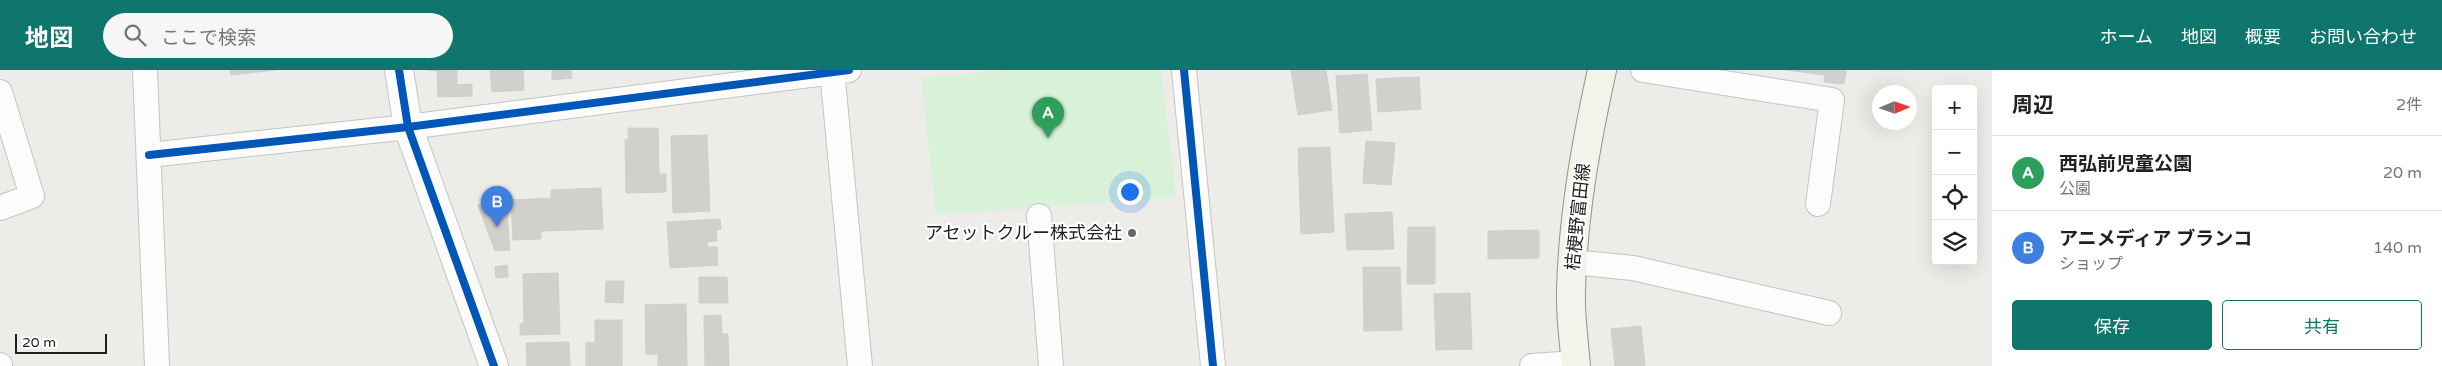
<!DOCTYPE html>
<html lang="ja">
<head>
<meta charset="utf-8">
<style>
	:root { --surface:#fff; --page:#f6f6f6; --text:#202124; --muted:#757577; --line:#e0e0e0; --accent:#0f766e }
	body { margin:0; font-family:"Varela Round","Noto Sans JP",sans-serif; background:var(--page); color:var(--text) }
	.controls { position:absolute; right:15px; top:15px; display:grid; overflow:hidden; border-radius:5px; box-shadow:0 5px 20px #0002 }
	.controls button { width:45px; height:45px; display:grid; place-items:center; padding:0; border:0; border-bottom:1px solid var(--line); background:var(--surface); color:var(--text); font:25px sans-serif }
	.compass { position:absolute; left:1872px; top:15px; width:45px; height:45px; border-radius:50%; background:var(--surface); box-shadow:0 5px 20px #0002; rotate:88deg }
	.scale { position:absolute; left:15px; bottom:12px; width:92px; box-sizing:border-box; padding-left:5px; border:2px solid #1f1f1f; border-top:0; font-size:14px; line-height:18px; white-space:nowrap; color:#1f1f1f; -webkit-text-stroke:4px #fff; paint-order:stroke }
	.you { position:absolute; left:1129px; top:121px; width:18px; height:18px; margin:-12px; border:4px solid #fff; border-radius:50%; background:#1a73e8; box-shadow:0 0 0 8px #1a73e833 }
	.badge { display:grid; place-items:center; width:32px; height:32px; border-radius:50%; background:var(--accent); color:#fff; font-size:16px; font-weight:700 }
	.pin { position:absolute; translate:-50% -41px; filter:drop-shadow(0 1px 2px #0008) }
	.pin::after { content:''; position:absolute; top:26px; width:18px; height:15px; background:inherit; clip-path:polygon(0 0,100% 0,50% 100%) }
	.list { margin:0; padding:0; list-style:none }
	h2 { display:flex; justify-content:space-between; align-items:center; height:65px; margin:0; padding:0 20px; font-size:21px }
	h2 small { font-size:16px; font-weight:400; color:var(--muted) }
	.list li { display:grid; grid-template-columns:32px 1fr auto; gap:15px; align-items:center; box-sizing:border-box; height:75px; padding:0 20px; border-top:1px solid var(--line) }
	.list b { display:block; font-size:19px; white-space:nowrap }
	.list p { margin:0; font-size:16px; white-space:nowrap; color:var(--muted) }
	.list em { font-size:16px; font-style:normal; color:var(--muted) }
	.actions { display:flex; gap:10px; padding:15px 20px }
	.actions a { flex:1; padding:11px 0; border:1px solid var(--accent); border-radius:5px; text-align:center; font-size:18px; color:var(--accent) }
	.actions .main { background:var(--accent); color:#fff }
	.icon { flex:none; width:28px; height:28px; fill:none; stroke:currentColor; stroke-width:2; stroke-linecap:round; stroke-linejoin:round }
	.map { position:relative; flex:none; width:1992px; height:296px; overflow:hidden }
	header { display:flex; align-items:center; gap:30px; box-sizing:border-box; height:70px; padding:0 25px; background:var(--accent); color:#fff }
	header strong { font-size:24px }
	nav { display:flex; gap:28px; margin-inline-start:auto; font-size:18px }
	.search { width:350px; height:45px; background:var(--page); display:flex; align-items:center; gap:12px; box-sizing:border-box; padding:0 18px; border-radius:28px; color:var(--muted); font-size:19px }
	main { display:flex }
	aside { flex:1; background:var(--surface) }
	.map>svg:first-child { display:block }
	.park { fill:#d8f2d9 }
	.building { fill:#d2d0cd; stroke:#d0cec9 }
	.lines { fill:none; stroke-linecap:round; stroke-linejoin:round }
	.minor-casing { stroke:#c4c4c2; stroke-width:26 }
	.tertiary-casing { stroke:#c4c4c2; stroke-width:30 }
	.secondary-casing { stroke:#939681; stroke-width:30 }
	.minor { stroke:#fcfcfc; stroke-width:24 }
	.tertiary { stroke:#fcfcfc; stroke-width:28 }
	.secondary { stroke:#f2f3eb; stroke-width:28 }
	.cycleway-casing { stroke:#fff; stroke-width:11 }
	.cycleway { stroke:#0057b8; stroke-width:8 }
	.poi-dot { fill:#676765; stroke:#fff; stroke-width:2 }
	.labels { text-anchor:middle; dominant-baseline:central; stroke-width:4.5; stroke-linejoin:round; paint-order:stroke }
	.street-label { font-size:18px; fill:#1f1f1f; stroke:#fff }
	.poi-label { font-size:18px; fill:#1f1f1f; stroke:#fff; text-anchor:end }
</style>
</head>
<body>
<header>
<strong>地図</strong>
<div class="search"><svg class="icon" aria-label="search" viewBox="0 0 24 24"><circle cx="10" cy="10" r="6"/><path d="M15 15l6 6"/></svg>ここで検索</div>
<nav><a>ホーム</a><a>地図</a><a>概要</a><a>お問い合わせ</a></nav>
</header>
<main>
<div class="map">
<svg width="1992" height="296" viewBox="0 0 1992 296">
	<rect width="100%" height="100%" fill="#edece8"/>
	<polygon class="park" points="1005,0 1161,0 1176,127 936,145 921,8"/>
	<g class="building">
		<polygon points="230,0 276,0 231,5"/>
		<polygon points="428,0 457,0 457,15 472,14 472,26 438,27 437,1"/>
		<polygon points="490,0 523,0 524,20 492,22"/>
		<polygon points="552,0 571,0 572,8 552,10"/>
		<polygon points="1291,0 1326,0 1332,40 1298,45"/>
		<polygon points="1786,0 1846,0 1844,14 1824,12 1825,5"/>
		<polygon points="1367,4 1372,60 1340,63 1336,6"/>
		<polygon points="1419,7 1421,39 1378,42 1376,9"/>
		<polygon points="628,58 658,58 659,104 666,104 666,122 626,123 625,70 629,69"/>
		<polygon points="707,65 710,141 673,143 671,66"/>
		<polygon points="1366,71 1395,73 1391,115 1363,113"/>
		<polygon points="1330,77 1334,162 1301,164 1298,78"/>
		<polygon points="601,118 603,159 541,161 541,169 513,170 511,130 551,128 551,120"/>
		<polygon points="506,132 510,180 495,181 478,135"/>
		<polygon points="1392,142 1394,179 1347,180 1345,144"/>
		<polygon points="720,149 721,159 716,160 717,171 707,172 708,177 717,177 718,195 670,198 667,152"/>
		<polygon points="1408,157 1435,157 1435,214 1407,214"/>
		<polygon points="1539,160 1539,188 1488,189 1488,161"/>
		<polygon points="507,195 508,207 496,208 495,197"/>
		<polygon points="1363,197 1400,197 1402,260 1364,261"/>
		<polygon points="558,203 560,264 520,265 520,254 524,253 523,204"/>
		<polygon points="699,207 727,207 728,233 699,233"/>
		<polygon points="606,211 624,211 623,233 605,232"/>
		<polygon points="1470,223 1472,279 1436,280 1434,224"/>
		<polygon points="686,234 687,296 658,296 658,284 646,284 645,235"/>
		<polygon points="721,245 722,264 728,264 729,296 705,296 704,246"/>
		<polygon points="595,250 622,250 622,296 586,296 586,272 595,273"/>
		<polygon points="1641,256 1645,296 1615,296 1611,259"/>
		<polygon points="569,272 570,296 527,296 526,273"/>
	</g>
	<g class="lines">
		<g class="minor-casing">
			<g id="minor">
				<polyline points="145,0 157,296"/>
				<polyline points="832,0 860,296"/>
				<polyline points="1184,0 1213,296"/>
				<polyline points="1643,0 1832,30 1818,134"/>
				<polyline points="0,22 32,126 0,138"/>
				<polyline points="149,85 408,57 849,0"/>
				<polyline points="1039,146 1051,296"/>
				<polyline points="1572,192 1633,198 1829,243"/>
				<polyline points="0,295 0,296"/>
				<polyline points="1532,296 1576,293"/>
			</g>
		</g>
		<g class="tertiary-casing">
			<polyline id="tertiary" points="399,0 408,57 494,296"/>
		</g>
		<g class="secondary-casing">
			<path id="secondary" d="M1576,296C1574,271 1570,245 1571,220C1573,145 1586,73 1602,0"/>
		</g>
		<use href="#minor" class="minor"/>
		<use href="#tertiary" class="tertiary"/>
		<use href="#secondary" class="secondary"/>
		<g class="cycleway-casing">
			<g id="cycleway">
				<polyline points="399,0 408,57 494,296"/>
				<polyline points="1184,0 1213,296"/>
				<polyline points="149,85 408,57 849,0"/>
			</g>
		</g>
		<use href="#cycleway" class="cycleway"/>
	</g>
	<circle class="poi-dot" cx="1132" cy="163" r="5"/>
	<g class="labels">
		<g class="street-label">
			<text transform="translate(1578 147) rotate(-84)">桔梗野富田線</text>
		</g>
		<g class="poi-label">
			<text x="1122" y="163">アセットクルー株式会社</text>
		</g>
	</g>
</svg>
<div class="controls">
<button>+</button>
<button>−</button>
<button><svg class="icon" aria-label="locate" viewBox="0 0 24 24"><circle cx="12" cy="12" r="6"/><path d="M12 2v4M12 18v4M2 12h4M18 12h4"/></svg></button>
<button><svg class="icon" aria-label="layers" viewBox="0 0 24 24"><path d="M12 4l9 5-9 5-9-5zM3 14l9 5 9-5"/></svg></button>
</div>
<svg class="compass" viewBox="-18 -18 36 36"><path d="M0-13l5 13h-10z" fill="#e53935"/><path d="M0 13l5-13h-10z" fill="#757577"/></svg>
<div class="scale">20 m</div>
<div class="you"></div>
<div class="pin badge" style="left:1048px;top:68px;background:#2e9e5b">A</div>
<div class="pin badge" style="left:497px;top:157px;background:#3f7fe0">B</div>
</div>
<aside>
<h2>周辺<small>2件</small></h2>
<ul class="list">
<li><span class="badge" style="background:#2e9e5b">A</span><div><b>西弘前児童公園</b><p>公園</p></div><em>20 m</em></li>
<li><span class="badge" style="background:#3f7fe0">B</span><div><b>アニメディア ブランコ</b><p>ショップ</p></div><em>140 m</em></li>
</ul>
<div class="actions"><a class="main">保存</a><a>共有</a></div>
</aside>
</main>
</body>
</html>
